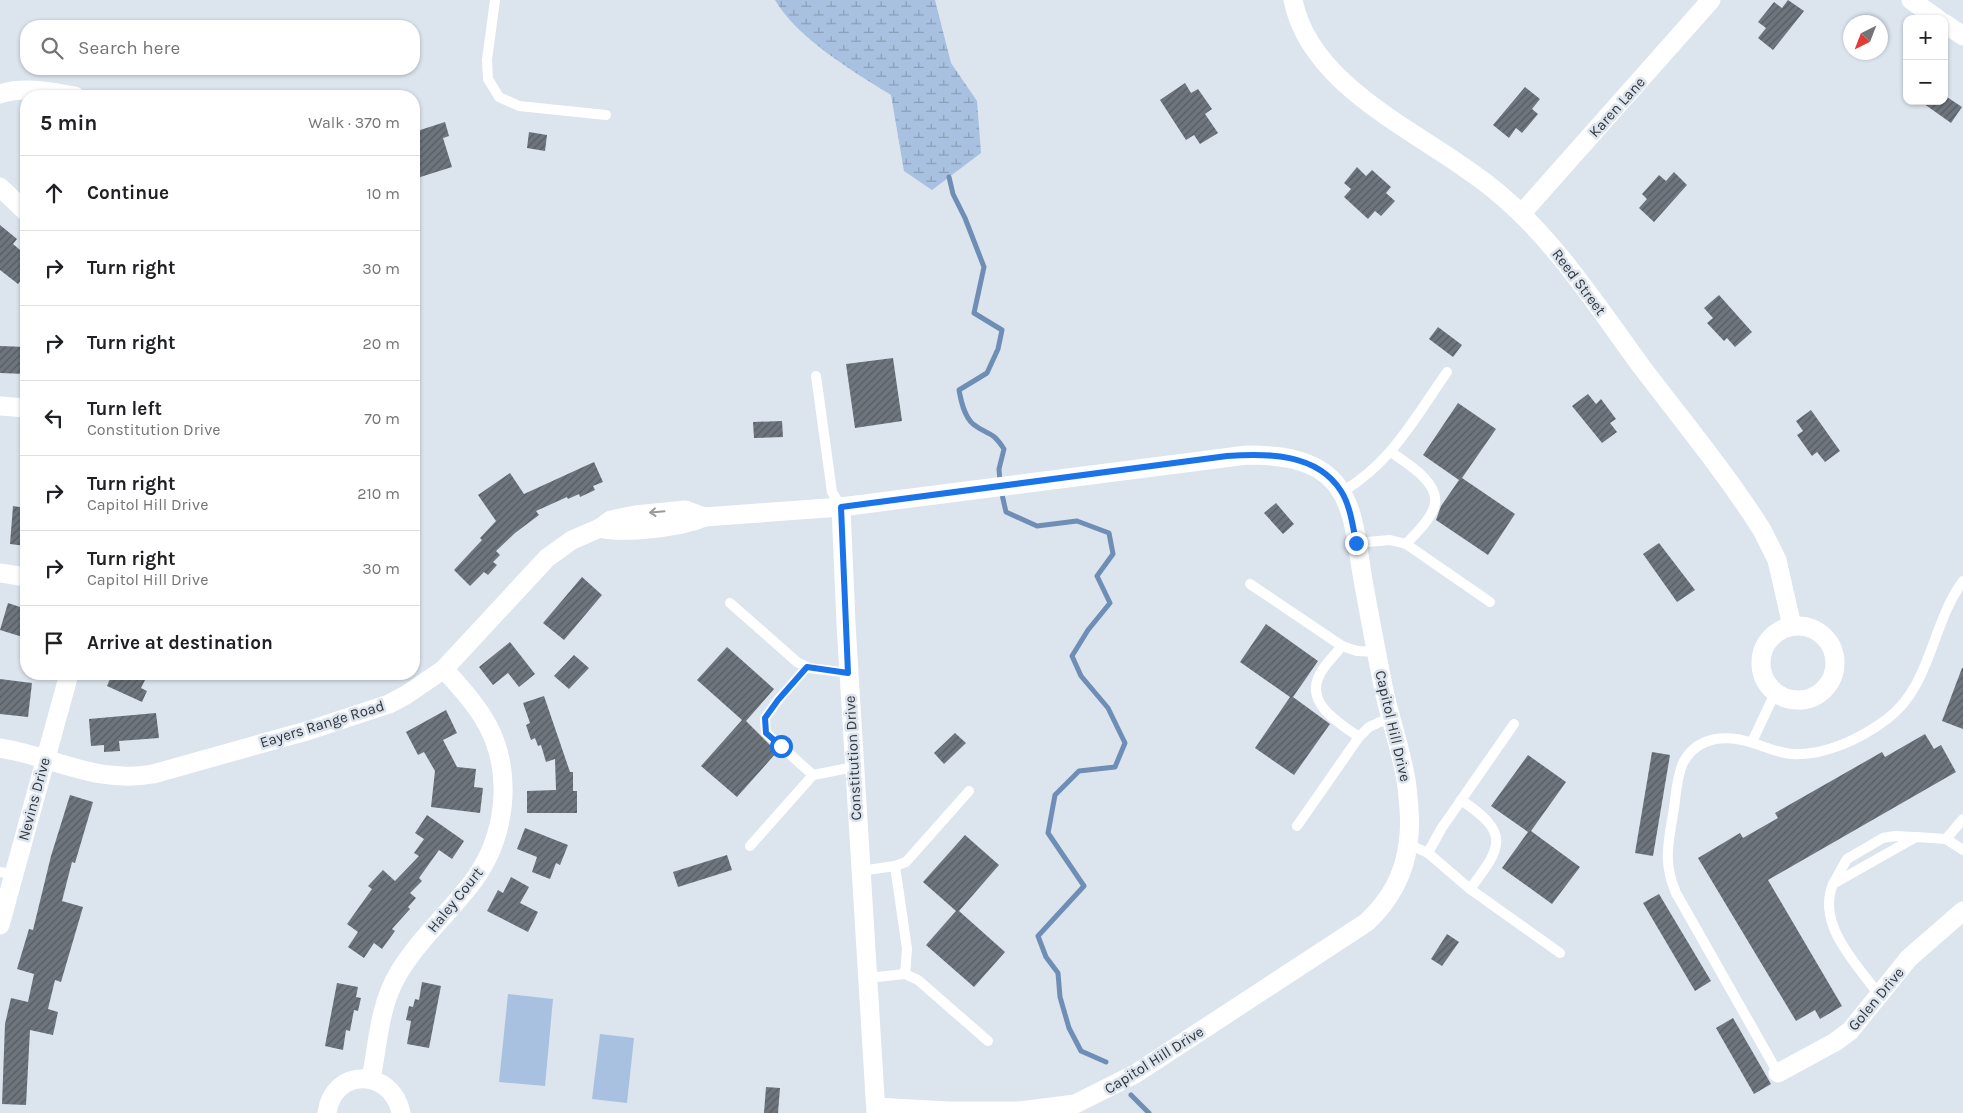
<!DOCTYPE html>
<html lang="en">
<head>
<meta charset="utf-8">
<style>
	:root { --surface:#fff; --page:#f2f2f2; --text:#202124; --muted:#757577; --line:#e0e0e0 }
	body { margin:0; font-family:Karla,sans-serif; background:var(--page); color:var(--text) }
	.controls { position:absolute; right:15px; top:15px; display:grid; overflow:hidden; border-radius:10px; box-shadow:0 1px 4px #0004 }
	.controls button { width:45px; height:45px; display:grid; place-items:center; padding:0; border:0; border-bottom:1px solid var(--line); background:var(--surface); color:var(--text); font:25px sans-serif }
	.compass { position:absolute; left:1843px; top:15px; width:45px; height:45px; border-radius:50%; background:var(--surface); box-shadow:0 1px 4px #0004; rotate:222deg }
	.stop { position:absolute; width:15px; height:15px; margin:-11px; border:4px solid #1a73e8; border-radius:50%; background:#fff }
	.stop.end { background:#1a73e8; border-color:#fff; box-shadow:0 1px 5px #0008 }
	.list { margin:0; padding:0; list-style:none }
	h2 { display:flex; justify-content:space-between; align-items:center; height:65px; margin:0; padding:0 20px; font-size:21px }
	h2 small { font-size:16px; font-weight:400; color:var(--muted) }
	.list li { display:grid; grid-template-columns:32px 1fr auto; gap:15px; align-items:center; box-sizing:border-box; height:75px; padding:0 20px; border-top:1px solid var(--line) }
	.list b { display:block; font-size:19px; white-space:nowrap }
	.list p { margin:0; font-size:16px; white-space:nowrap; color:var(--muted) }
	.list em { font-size:16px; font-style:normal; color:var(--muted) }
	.icon { flex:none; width:28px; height:28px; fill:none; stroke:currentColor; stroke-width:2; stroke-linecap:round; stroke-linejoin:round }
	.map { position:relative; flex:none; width:1963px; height:1113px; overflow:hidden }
	.search { position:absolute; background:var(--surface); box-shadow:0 1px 4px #0004; left:20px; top:20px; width:400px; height:55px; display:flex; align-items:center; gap:12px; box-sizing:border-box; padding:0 18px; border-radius:20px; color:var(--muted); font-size:19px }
	.panel { position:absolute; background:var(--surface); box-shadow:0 1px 4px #0004; left:20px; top:90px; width:400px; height:590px; border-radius:20px }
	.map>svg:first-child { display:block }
	.wetland { fill:url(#wetland-marsh) }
	.pitch { fill:#a8c1e0 }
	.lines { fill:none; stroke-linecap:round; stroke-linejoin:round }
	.stream { stroke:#6f8eb6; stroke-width:5 }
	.building { fill:url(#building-hatch) }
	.lane { stroke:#fff; stroke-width:10 }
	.street { stroke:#fff; stroke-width:19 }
	.oneway { stroke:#989a9c }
	.route { stroke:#1a73e8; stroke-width:6 }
	.labels { text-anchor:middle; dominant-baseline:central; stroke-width:5; stroke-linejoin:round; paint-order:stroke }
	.street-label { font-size:15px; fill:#323539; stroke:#dce4ee }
</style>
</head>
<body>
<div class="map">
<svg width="1963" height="1113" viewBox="0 0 1963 1113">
	<defs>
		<pattern id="wetland-marsh" width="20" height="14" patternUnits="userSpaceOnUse" patternTransform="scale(1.25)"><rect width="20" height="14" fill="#a8c1e0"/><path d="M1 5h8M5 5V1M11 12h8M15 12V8" fill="none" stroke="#899eb7"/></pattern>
		<pattern id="building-hatch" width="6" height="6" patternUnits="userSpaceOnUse" patternTransform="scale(1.25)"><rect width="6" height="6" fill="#6e757d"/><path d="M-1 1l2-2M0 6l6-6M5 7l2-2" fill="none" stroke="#565c62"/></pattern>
	</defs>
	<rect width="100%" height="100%" fill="#dce4ee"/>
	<path class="wetland" d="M775,0H935L951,63L977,101L981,153L932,190L904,171L891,95C854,72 797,38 775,0Z"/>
	<g class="pitch">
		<polygon points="508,994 553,999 545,1086 499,1082"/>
		<polygon points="600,1034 634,1038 627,1103 592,1099"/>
	</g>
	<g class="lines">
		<g class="stream">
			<path d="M949,177L953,194L965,218L984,267L974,313L1002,330L998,349L987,373L959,390C961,401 964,416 973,424C988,436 991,429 1004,449L999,469L1000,482"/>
			<polyline points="1001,490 1006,512 1037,526 1077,521 1109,533 1113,554 1097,576 1110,603 1088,630 1072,656 1081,676 1108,708 1125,743 1115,767 1079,771 1055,795 1048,833 1084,886 1038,936 1046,957 1058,973 1060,997 1069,1028 1081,1051 1106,1062"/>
			<polyline points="1131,1095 1149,1113"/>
		</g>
	</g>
	<g class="building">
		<polygon points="1788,0 1804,11 1773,50 1758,38 1766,28 1758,22 1774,2 1782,8"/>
		<polygon points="1185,83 1191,93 1198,89 1212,109 1205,114 1218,133 1200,144 1194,135 1186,140 1160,100"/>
		<polygon points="1525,87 1540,99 1532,109 1538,114 1522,133 1516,128 1509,138 1493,125"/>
		<polygon points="1944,95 1962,107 1951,123 1920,101 1944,101"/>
		<polygon points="445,122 449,136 443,138 452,167 414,179 414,132"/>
		<polygon points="529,132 547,135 545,151 527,148"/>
		<polygon points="1357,167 1366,176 1372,170 1391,187 1386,193 1395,201 1381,216 1375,211 1368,219 1344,197 1351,189 1344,183"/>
		<polygon points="1674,172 1687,185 1654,222 1639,208 1647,199 1642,194 1659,175 1666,181"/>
		<polygon points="0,225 17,239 13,244 26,255 26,274 18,284 0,270"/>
		<polygon points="1719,295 1752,332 1735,347 1727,338 1724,341 1707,323 1713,318 1704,308"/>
		<polygon points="1438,327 1462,345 1453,357 1429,339"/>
		<polygon points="0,346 26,347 26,374 0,373"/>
		<polygon points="893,358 902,421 855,428 846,364"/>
		<polygon points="1588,394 1596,404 1601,399 1616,419 1610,423 1617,432 1602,443 1572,406"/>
		<polygon points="1458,403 1496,429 1462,478 1515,514 1488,555 1436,520 1441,506 1459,480 1423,455"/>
		<polygon points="1811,410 1840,451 1825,462 1817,452 1812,456 1797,435 1803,431 1796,421"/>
		<polygon points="782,421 783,437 754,438 753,422"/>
		<polygon points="594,462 603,482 593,486 595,490 580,497 579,494 568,499 567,497 536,511 539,515 515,533 496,551 500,555 493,562 497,565 488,575 484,572 470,586 454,570 482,540 480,538 496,521 478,495 510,473 524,494"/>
		<polygon points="1276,503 1294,524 1283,534 1264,513"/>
		<polygon points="13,506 26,508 26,546 10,544"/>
		<polygon points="1659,543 1695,590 1677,602 1643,554"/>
		<polygon points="582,577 602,595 564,640 543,623"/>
		<polygon points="8,603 26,609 26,638 0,630"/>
		<polygon points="1266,624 1318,661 1293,697 1330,724 1294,775 1255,748 1290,697 1240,662"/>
		<polygon points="510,642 535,674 519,687 508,673 493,685 479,667"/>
		<polygon points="727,647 774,689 746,721 777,752 737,797 701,766 742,720 697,680"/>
		<polygon points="574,655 589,668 569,689 554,676"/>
		<polygon points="1962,668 1963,668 1963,729 1942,721"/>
		<polygon points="112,674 148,674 141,688 147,691 142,702 107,686"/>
		<polygon points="0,679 32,683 28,717 0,714"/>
		<polygon points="544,696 570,772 573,772 573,791 577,791 577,813 527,813 527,791 556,790 555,759 546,762 541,745 538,746 535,738 531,740 526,725 530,723 523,703"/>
		<polygon points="446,710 457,733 443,740 457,767 476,769 474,787 483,788 480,813 431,807 435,771 424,752 418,755 406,732"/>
		<polygon points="156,713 159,738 119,741 120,751 104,752 104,745 91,746 89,719"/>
		<polygon points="955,733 966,743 944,764 934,753"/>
		<polygon points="1925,734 1934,749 1941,745 1956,772 1768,880 1842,1006 1820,1019 1815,1010 1796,1021 1698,858 1740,833 1743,838 1778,818 1775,813 1882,752 1885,757"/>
		<polygon points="1652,752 1670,755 1653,856 1635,853"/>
		<polygon points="1528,755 1566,782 1531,831 1580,867 1552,904 1502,868 1528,832 1491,806"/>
		<polygon points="70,795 93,802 75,863 72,862 62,901 83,907 61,982 55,980 48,1009 58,1012 53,1035 30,1030 26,1105 2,1104 5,1024 11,998 28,1002 34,974 17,969 29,929 33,930 51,856"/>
		<polygon points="427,815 464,841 452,859 439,850 419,878 422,881 410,893 416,898 408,907 410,909 392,929 395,931 382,949 374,943 364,958 348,947 358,932 347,924 372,889 368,886 383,870 395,881 419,856 414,853 424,839 415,833"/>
		<polygon points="525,828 568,845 560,865 556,863 550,879 532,872 537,857 517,849"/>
		<polygon points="965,835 999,865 959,911 1005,952 974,987 926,945 956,911 923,882"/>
		<polygon points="727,855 732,870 678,887 673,872"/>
		<polygon points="511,877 529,887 520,903 538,912 528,932 487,911 498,890 503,893"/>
		<polygon points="1659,894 1711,981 1695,991 1643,903"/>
		<polygon points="1447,934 1459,942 1442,966 1431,959"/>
		<polygon points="422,982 441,986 429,1048 407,1044 411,1021 406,1020 409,1006 413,1007 415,999 419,1000"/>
		<polygon points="337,983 358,987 356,997 361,998 358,1011 354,1010 350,1031 346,1030 343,1050 325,1046"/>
		<polygon points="1733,1018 1771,1084 1754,1094 1716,1028"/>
		<polygon points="766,1087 780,1088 778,1113 764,1113"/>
	</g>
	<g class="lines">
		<g class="lane">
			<polyline points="495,0 487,60 488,79 499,97 519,106 606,115"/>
			<polyline points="816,376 832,492 841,507"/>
			<path d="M1391,452C1406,463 1438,481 1435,503C1433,518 1415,534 1406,544"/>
			<path d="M1342,492C1392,462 1414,419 1447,372"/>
			<polyline points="1356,543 1390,540 1406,544 1490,602"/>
			<polyline points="1250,584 1342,646"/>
			<polyline points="730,603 797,662 809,668 849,673"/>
			<polyline points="807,667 778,700 765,718 766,733 813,775 854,767"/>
			<path d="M1359,737C1339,723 1304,703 1320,674C1325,664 1335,655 1342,646L1357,651L1377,652"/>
			<polyline points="1752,742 1775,693"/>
			<path d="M1461,800C1510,833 1503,846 1470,889"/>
			<polyline points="1963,819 1946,839 1963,850"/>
			<polyline points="1297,826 1359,737 1369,727 1391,717"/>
			<polyline points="1408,844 1428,853 1470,889 1560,953"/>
			<polyline points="750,846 813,775"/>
			<polyline points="1428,853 1441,829 1514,724"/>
			<polyline points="895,866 907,949 905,974"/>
			<polyline points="860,871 895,866 906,862 969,791"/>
			<polyline points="0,872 14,875"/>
			<polyline points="1833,884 1847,859 1883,838 1895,836 1915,837"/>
			<polyline points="867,978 905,974 918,980 988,1041"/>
			<path d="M1879,995C1857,964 1816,925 1833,884L1916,837L1946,839"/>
			<path d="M1778,1073L1676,893C1662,861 1669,841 1674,808C1676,794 1677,776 1683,763C1697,736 1727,734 1753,743C1766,747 1778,753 1792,754C1825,756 1862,738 1887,719C1932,685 1931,624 1963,581"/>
		</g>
		<g class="street">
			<path d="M1293,0C1311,92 1432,136 1497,192C1555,240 1597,306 1641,366C1682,420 1726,473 1762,530L1777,560L1792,626"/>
			<polyline points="1911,0 1938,19"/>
			<polyline points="1944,23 1963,36"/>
			<path d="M0,94C24,86 51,92 75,96"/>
			<polyline points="0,187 26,212"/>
			<polyline points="1522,213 1711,0"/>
			<polyline points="0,406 26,408"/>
			<polyline points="841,507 846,624 876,1113"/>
			<path d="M600,528C624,534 682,527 704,517L841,507L1247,455C1277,455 1314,458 1335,483C1356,508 1357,548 1363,580C1370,618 1377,657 1385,695C1392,726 1403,756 1407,787C1409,806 1411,825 1408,844C1404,876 1390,900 1367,922L1135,1074L1075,1104L1020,1111H948L876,1107"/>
			<polyline points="0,573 26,577"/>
			<circle cx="1798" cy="663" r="37"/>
			<path d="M0,748C55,757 95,784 153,774L310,730L389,704L406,695L444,669L547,558L572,540L600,528L611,520L635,515L685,510L704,517"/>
			<polyline points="0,925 69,674"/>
			<polyline points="1778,1073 1835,1042 1850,1031 1909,958 1963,911"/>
			<path d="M371,1079C378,1044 379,1006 398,974C419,939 450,912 474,880C506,836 513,774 488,726C477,705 460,687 444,669"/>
			<path d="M327,1113C333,1067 392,1068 401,1113"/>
		</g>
	</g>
	<defs><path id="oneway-shaft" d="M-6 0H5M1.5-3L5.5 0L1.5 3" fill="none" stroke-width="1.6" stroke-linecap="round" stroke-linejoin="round" transform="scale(1.25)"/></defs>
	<use class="oneway" href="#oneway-shaft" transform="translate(657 512) rotate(175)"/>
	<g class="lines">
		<path class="route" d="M781,746L766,733L765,718L778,700L807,667L848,673L841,507L1227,456C1266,453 1317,453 1341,491C1350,505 1353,526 1356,543"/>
	</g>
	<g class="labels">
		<g class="street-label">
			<text transform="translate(1617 107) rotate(-48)">Karen Lane</text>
			<text transform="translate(1579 282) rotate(53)">Reed Street</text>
			<text transform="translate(322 724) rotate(-17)">Eayers Range Road</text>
			<text transform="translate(1393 726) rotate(77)">Capitol Hill Drive</text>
			<text transform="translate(853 758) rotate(-93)">Constitution Drive</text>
			<text transform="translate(34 799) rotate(-75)">Nevins Drive</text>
			<text transform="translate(455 900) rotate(-51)">Haley Court</text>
			<text transform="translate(1876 999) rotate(-50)">Golen Drive</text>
			<text transform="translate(1154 1060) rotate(-32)">Capitol Hill Drive</text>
		</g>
	</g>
</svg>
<div class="controls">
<button>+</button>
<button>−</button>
</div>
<svg class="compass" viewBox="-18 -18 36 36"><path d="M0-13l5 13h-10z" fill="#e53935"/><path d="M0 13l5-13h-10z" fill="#757577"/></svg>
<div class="stop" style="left:781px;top:746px"></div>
<div class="stop end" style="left:1356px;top:543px"></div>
<div class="search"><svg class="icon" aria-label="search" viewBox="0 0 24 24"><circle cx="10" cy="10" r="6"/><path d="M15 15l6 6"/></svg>Search here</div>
<section class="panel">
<h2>5 min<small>Walk · 370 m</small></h2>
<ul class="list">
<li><svg class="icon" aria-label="ahead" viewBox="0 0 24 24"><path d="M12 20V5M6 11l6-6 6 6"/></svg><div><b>Continue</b></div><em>10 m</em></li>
<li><svg class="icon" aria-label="right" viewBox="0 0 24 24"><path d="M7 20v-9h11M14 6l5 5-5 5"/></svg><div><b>Turn right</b></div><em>30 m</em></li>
<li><svg class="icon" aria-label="right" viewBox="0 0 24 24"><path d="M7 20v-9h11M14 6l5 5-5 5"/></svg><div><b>Turn right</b></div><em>20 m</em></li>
<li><svg class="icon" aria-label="left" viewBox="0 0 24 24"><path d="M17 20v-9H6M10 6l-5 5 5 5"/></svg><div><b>Turn left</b><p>Constitution Drive</p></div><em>70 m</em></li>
<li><svg class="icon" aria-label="right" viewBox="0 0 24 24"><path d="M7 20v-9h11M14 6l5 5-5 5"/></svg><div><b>Turn right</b><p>Capitol Hill Drive</p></div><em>210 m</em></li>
<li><svg class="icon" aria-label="right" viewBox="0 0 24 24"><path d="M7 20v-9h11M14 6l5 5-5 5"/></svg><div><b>Turn right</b><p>Capitol Hill Drive</p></div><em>30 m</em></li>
<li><svg class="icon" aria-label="arrive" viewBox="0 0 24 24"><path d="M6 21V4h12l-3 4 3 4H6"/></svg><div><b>Arrive at destination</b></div></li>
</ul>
</section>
</div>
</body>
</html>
